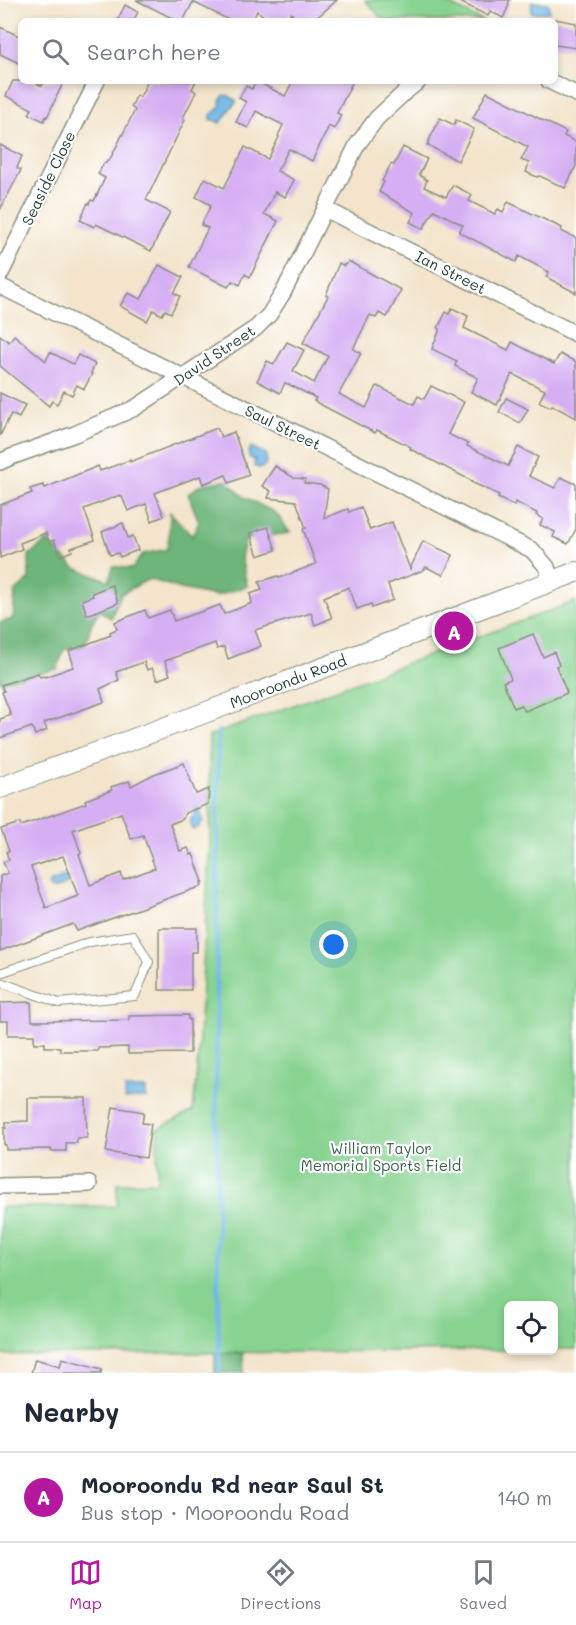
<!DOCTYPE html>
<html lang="en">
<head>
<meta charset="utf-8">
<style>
	:root { --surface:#fff; --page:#f2f2f3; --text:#1f2937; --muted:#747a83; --line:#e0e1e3; --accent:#b5179e }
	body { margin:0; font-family:Mali,sans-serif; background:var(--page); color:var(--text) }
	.controls { position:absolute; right:18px; bottom:18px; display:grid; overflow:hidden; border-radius:9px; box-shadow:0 3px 9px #0003 }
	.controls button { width:54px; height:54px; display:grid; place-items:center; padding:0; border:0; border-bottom:2px solid var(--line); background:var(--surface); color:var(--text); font:30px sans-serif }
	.you { position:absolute; left:334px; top:945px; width:21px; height:21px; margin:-15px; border:4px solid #fff; border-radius:50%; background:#1a73e8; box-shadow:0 0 0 9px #1a73e833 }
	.badge { display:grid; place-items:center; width:39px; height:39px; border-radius:50%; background:var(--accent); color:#fff; font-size:20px; font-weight:700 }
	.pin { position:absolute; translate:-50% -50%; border:3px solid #fff; box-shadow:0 2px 6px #0006 }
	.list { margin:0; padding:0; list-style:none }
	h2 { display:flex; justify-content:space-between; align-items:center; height:78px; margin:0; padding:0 24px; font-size:26px }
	h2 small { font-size:20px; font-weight:400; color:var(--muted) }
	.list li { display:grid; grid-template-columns:39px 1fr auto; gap:18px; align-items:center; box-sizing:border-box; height:90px; padding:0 24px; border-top:2px solid var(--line) }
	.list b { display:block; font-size:22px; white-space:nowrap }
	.list p { margin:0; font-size:20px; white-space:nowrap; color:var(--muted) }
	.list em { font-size:20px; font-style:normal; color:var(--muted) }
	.icon { flex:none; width:33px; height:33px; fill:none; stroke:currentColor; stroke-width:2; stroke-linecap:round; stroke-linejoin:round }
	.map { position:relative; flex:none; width:576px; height:1373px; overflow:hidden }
	.search { position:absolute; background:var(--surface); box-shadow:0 3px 9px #0003; left:18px; right:18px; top:18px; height:66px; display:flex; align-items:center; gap:15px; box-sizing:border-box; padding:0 21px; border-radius:9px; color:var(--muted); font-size:22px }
	.sheet { height:168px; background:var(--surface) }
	nav { display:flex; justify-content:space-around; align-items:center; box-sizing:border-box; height:84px; border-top:2px solid var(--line); background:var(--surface); font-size:16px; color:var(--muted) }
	nav a { display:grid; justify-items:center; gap:3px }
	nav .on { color:var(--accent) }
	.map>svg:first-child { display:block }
	.green { fill:#87d390; stroke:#538862; stroke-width:1.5 }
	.forest { fill:#6db57a; stroke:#467957; stroke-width:1.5 }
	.water { fill:#70b7e8; stroke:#487a8e; stroke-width:1.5 }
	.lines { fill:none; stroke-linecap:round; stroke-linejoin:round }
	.stream { stroke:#70b7e8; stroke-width:4.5 }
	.building { fill:#d5aef3; fill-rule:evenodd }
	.service-casing { stroke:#899080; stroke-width:10 }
	.minor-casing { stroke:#899080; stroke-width:18 }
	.tertiary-casing { stroke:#899080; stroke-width:22 }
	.service { stroke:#fff; stroke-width:8 }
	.minor { stroke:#fff; stroke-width:15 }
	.tertiary { stroke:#fff; stroke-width:20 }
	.labels { text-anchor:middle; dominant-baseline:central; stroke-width:4.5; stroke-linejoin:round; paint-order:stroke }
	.street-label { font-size:15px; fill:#1f3d34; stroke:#fff }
	.park-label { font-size:15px; fill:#39624b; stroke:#fff }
</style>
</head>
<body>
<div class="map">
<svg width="576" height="1373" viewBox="0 0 576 1373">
	<rect width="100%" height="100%" fill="#fff"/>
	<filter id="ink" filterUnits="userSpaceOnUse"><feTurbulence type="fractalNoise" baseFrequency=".0167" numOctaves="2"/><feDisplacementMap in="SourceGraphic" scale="12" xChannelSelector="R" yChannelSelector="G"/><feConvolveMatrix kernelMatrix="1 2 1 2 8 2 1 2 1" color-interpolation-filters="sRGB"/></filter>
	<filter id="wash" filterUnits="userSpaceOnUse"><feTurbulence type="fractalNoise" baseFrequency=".008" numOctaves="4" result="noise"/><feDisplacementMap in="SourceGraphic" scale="24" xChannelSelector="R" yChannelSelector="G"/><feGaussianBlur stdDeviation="1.35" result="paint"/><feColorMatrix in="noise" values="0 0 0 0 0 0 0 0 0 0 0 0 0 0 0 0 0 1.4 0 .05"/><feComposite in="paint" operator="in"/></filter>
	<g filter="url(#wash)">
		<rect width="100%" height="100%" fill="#f3e4cb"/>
		<g class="green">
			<polygon points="365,0 440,0 483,21 384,21"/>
			<polygon points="576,601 576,1349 554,1349 554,1306 508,1306 508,1350 0,1355 0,1207 117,1206 117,1183 157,1182 157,1129 193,1111 198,1057 210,838 209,736"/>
		</g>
		<g class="forest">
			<polygon points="226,480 244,497 276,513 290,533 246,539 241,557 247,586 216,596 181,589 149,579 121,594 111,618 99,610 91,625 85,646 64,649 57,669 0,682 0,622 13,619 15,592 29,580 29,555 47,541 75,568 109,581 113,566 132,569 143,554 167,549 169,536 170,512 192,536 199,522 188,494 200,485"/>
			<polygon points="215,1353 243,1353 244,1373 215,1373"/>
		</g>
		<g class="water">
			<polygon points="532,2 547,3 549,5 549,12 531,13"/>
			<path d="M227,95L236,100V103C225,111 228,116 220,123L211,119V115L221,106L220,102L223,96Z"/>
			<polygon points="251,447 266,454 266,463 262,468 258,468 254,466 255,460 250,458 248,453"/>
			<polygon points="200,808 203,821 199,827 193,830 190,821 195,814 194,810"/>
			<polygon points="62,877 67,877 69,883 56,889 50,889 48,885 51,882 55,882"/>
			<polygon points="125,1089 146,1089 146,1098 125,1099"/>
		</g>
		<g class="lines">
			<polyline class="stream" points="218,731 216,1063 219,1373"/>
		</g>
		<g id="blocks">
			<g class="building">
				<polygon points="136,0 337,0 313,21 298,21 291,13 285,21 271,21 257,11 252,21 231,21 193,2 183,21 178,21"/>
				<polygon points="456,0 510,0 508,4 509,5 503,18 490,11 488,16"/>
				<polygon points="125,5 138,12 133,21 117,21"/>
				<polygon points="555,19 576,23 576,48 555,45"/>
				<polygon points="0,27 21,37 21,64 0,54"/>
				<polygon points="13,81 32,81 42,86 45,81 64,81 47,117 46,116 44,121 29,114 32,109 6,96"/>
				<polygon points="148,81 196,81 192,89 196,92 183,118 185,120 146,200 170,212 151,251 96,224 94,227 80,220 88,203 89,204 91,200 94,201 105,178 98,174 104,163 106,163 107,160 109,161 135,110 131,107 137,95 140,97"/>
				<polygon points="256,81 285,96 293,81 353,81 337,113 341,115 334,129 329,126 312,161 289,149 277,171 294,180 285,197 275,192 264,214 278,221 250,277 245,274 240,285 232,281 228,287 189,267 208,228 201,225 211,205 196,197 205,178 224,188 245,147 268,159 279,137 278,136 283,125 256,111 248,128 236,122 246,102 239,98 246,86 252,89"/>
				<polygon points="487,92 566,132 564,136 576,142 576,166 565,188 540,176 537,177 526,172 529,163 521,160 528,147 473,118"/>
				<polygon points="440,118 454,125 456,120 474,129 458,161 427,145"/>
				<polygon points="0,145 22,156 17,168 21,170 0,210"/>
				<polygon points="403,147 427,159 419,175 427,180 424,187 446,197 453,185 472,195 469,201 495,214 498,209 503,212 508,202 562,228 561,231 576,238 576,293 546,277 549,272 519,256 516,262 459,232 463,225 434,210 423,229 410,222 415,213 379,192 384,182 382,181 391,164 394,165"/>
				<polygon points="348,261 401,290 387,317 379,313 376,318 370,315 353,349 361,353 339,394 366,408 377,386 414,404 418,396 424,399 431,386 464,402 448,434 468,444 467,446 508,466 518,447 538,457 529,476 555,488 561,477 576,484 576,529 568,544 553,537 555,532 540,525 543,519 536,515 537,513 515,502 514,506 498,498 499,495 471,482 472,481 410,449 411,447 377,430 375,433 331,410 314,401 316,398 288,384 285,383 280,393 257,381 267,361 274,364 287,342 304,350 293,371 314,383 328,356 303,343 328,296 326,295 339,263 344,266 345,264 347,264"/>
				<polygon points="159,265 183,277 174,293 180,296 171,313 165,310 162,315 153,310 147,321 120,306 128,293 141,299"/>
				<polygon points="452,308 468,316 464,328 508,350 512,342 554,364 560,354 576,362 576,418 552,405 551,407 539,402 545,390 512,374 497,405 471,392 478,378 455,366 457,361 432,349 440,329 438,328 446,312 449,314"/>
				<polygon points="0,335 9,342 14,335 46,361 50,352 73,364 78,355 95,364 91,373 92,374 84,389 77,385 72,395 64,391 57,404 52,401 49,406 0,366"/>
				<polygon points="0,393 25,405 19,418 11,414 0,436"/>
				<polygon points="506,398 528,409 520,423 499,412"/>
				<polygon points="217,428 221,437 234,432 249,475 229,483 226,475 203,484 200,476 155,493 164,516 152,521 146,504 128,511 122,497 121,497 120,495 84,509 95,540 71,548 72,551 60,556 54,540 49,542 46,533 20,543 22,549 0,558 0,505 32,493 30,489 43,485 45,488 98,466 100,471 130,460 130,462"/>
				<polygon points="275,466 294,478 305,479 304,483 320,485 328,489 324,518 348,509 349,512 361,507 370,530 392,522 410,569 423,541 453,555 443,575 426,567 424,570 388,584 393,600 372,608 371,604 357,609 349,587 324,597 332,618 315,625 311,613 255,630 261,646 228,659 224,647 217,649 215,643 165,661 170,675 157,680 152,668 147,670 144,662 116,672 119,680 100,689 104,702 44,723 47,730 35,735 32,727 0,738 0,719 11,715 2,692 4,691 1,685 38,673 40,677 45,676 45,677 73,667 72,663 73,663 69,651 111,635 110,632 117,629 115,622 145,610 148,618 170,610 174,621 220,605 224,614 252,603 250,594 262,590 259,582 278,576 279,578 316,564 303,529 306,528 296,501 268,498 271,491 262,486"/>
				<polygon points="123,523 128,538 133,536 138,550 120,557 118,553 110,555 102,532"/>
				<polygon points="268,527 276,550 258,556 250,533"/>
				<polygon points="112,585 118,603 87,615 82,600 93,596 92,593"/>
				<polygon points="533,634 543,657 554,652 559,665 556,666 567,693 525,711 521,705 514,708 503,682 511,679 499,648"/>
				<path d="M184,763L196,794L209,789L208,804L185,813L183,819L170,824L180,851L188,848L191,855L193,854L203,882H201L202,886L77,931L73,924L0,951V876L8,873L3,862L9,860L6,852L9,851L1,829L20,823L21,826L55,814L86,803L85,800L112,790L111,787L129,781L131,786L154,774ZM121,813L131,839L143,835L155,868L123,880L121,873L90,885L79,854L81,853L73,830ZM63,856L78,896L46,908L31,867Z"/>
				<polygon points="159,928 197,928 197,952 191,952 191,990 159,990"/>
				<polygon points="31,1002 32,1021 129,1020 129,1016 188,1015 188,1019 190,1019 190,1053 128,1054 128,1047 98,1048 98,1051 60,1051 60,1047 45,1047 45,1043 34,1043 34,1035 8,1035 8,1021 0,1021 0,1003"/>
				<polygon points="28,1098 86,1098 87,1138 77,1138 77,1143 66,1143 66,1151 51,1151 51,1149 6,1150 6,1145 4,1145 4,1128 6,1128 6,1122 28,1121"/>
				<polygon points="113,1107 144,1112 142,1123 151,1124 146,1158 106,1152"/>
				<polygon points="62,1358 102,1369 101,1373 31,1373 35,1359 60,1366"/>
			</g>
		</g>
	</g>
	<g filter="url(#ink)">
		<use href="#blocks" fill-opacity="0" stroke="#899080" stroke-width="1.5"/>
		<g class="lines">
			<g class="service-casing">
				<polyline id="service" points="0,973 90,942 133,935 149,962 135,996 59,1003 0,982"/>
			</g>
			<g class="minor-casing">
				<g id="minor">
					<polyline points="549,81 576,94"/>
					<polyline points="325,209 576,334"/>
					<polyline points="0,275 97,81"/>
					<polyline points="0,286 532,550 547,567 551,581"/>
					<polyline points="0,462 11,457 75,434 135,408 256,328 269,315 283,293 357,145 377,118 405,92 419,81"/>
					<polyline points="0,1186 89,1184"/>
				</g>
			</g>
			<g class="tertiary-casing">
				<polyline id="tertiary" points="0,788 207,712 576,572"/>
			</g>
			<use href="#service" class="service"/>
			<use href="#minor" class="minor"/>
			<use href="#tertiary" class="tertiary"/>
		</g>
	</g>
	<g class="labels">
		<g class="street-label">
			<text transform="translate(48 178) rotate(-64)">Seaside Close</text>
			<text transform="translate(451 272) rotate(27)">Ian Street</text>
			<text transform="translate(214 355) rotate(-34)">David Street</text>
			<text transform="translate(283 427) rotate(26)">Saul Street</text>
			<text transform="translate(288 681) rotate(-21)">Mooroondu Road</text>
		</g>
		<g class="park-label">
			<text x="381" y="1148">William Taylor<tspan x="381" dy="17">Memorial Sports Field</tspan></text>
		</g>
	</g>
</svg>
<div class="controls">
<button><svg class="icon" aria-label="locate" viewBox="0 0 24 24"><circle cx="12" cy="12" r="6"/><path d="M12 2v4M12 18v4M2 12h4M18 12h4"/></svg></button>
</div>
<div class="you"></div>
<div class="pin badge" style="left:454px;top:631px">A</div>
<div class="search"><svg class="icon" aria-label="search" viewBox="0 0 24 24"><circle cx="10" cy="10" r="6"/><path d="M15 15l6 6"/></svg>Search here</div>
</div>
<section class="sheet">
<h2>Nearby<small></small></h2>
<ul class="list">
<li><span class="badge">A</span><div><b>Mooroondu Rd near Saul St</b><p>Bus stop · Mooroondu Road</p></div><em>140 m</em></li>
</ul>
</section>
<nav>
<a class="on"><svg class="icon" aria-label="map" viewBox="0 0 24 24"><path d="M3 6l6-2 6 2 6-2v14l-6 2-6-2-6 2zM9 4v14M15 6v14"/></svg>Map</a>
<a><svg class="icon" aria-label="directions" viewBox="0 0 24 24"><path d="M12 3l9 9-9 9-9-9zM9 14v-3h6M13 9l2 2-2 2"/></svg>Directions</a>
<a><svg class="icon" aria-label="saved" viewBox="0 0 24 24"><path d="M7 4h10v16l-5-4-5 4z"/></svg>Saved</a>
</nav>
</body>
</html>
